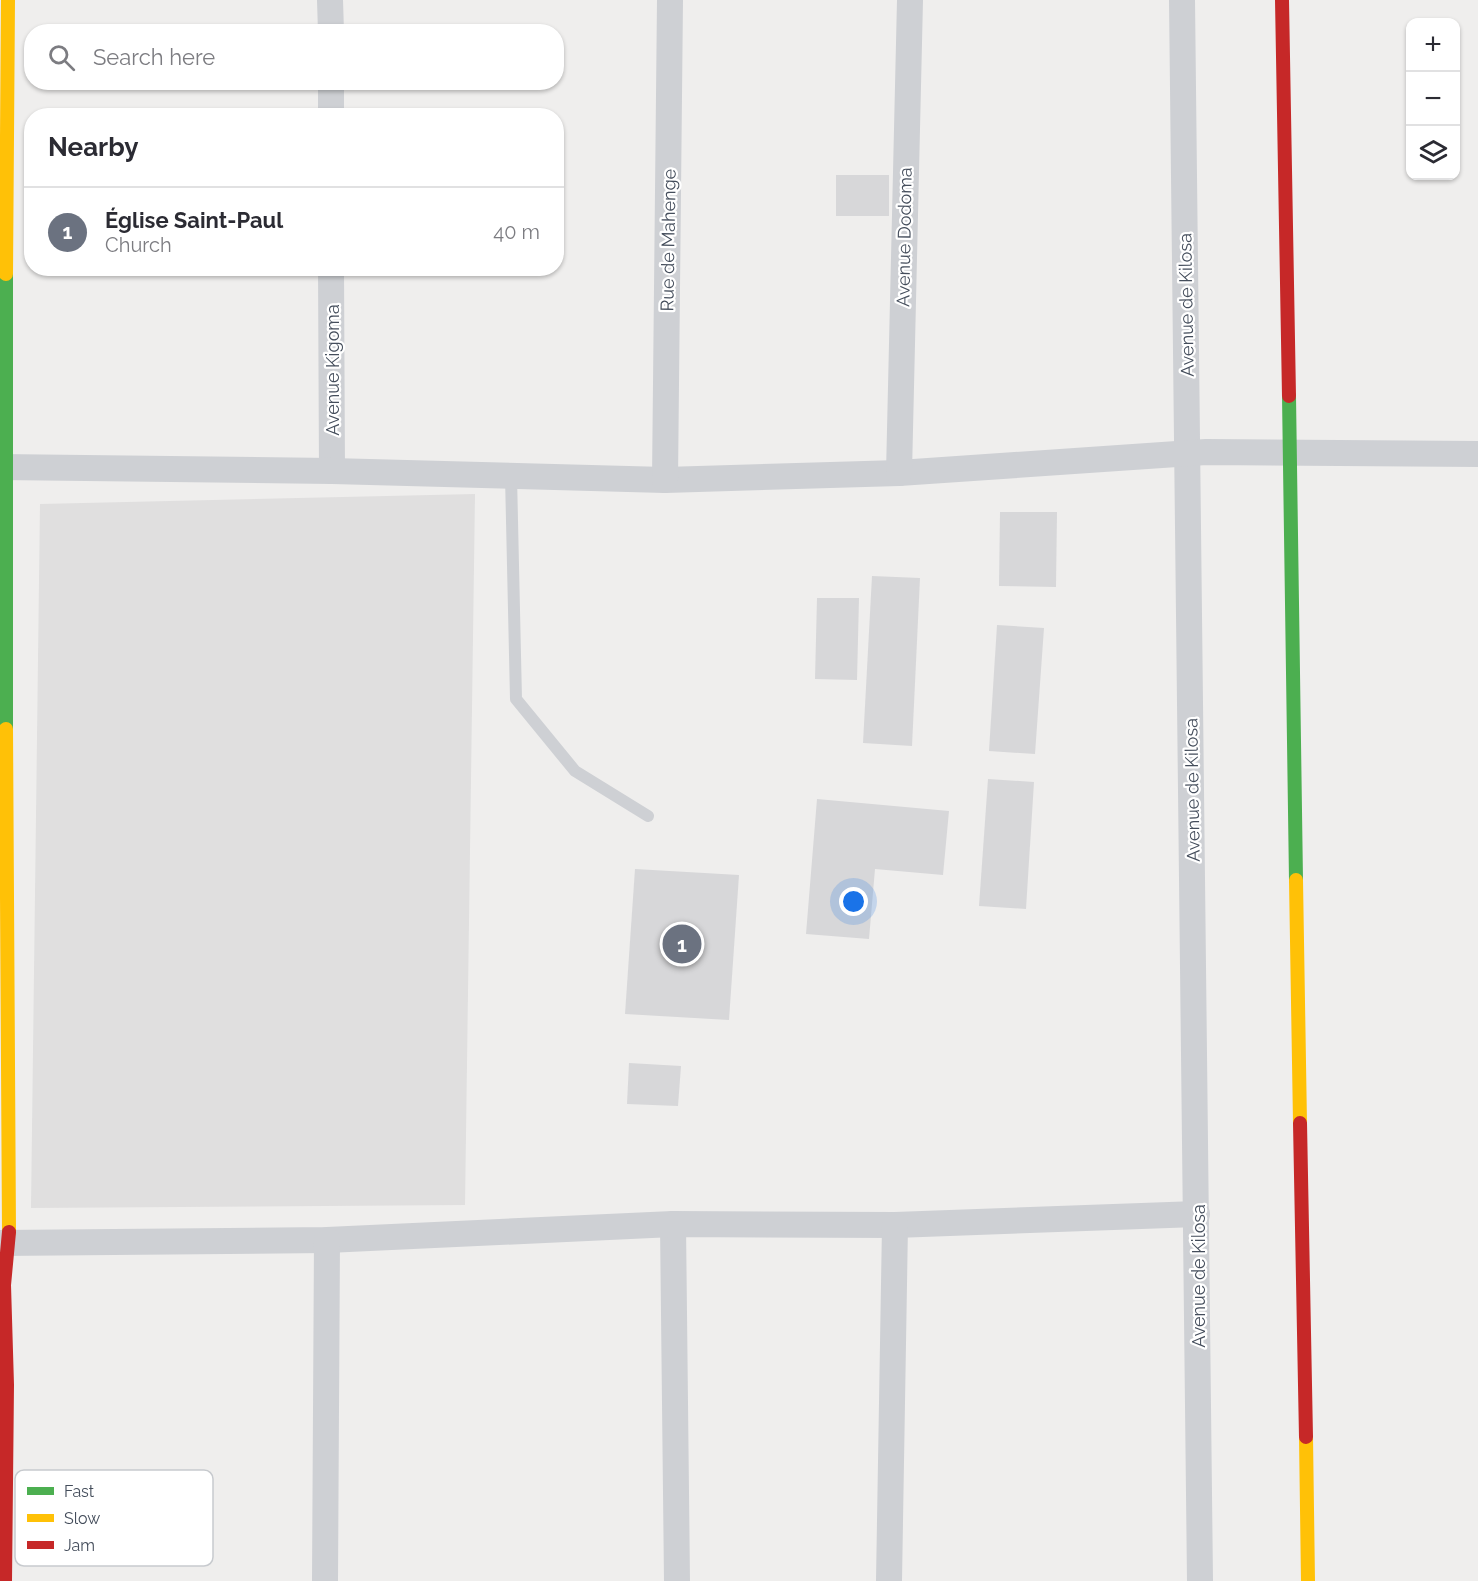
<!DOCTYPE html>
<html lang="en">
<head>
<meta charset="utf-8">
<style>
	:root { --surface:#fff; --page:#f7f7f7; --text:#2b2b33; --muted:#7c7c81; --line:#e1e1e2; --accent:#80858e }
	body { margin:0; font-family:Raleway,sans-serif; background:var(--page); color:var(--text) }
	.controls { position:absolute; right:18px; top:18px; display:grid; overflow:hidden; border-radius:12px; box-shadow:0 2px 4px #0004 }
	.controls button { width:54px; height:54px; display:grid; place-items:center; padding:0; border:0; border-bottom:2px solid var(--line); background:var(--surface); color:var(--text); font:30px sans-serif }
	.you { position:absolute; left:854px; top:902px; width:21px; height:21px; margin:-15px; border:4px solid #fff; border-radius:50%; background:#1a73e8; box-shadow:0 0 0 9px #1a73e833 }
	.badge { display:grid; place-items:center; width:39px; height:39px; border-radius:50%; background:var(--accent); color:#fff; font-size:20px; font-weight:700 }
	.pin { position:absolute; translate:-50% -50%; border:3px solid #fff; box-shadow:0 2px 6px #0006 }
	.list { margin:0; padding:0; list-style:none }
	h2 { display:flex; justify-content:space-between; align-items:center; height:78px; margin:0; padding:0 24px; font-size:26px }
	h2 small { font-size:20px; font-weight:400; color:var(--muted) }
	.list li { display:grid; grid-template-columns:39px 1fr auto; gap:18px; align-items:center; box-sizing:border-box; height:90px; padding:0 24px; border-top:2px solid var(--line) }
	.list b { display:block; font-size:22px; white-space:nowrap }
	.list p { margin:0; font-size:20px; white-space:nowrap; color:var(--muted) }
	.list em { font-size:20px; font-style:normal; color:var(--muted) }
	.icon { flex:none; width:33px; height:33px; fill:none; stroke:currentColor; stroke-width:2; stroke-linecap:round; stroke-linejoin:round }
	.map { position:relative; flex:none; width:1478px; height:1581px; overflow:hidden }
	.search { position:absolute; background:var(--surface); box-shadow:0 2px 4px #0004; left:24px; top:24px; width:540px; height:66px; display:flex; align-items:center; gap:15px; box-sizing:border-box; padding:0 21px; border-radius:24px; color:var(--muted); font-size:22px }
	.panel { position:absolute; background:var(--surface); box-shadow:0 2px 4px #0004; left:24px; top:108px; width:540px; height:168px; border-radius:24px }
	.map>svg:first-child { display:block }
	.education { fill:#e0dfdf }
	.building { fill:#d7d7d9 }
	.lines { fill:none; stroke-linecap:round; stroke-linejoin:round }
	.lane { stroke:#ced0d4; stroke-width:12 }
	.street { stroke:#ced0d4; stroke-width:26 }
	.fast { stroke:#4caf50; stroke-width:14 }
	.slow { stroke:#ffc107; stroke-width:14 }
	.jam { stroke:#c62828; stroke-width:14 }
	.labels { text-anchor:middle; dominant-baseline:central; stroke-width:4.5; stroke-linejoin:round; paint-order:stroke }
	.street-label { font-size:18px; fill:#444d5b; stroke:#fff }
	.key { fill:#fff; stroke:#c7cace; stroke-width:1.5 }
	.key-label { font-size:16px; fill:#444d5b }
</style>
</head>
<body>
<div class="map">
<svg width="1478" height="1581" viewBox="0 0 1478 1581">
	<rect width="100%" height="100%" fill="#efeeed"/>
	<polygon class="education" points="475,494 465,1205 31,1208 40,504"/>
	<g class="building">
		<rect x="836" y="175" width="53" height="41"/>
		<polygon points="1000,512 1057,512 1056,587 999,586"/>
		<polygon points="872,576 920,578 912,746 863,743"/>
		<polygon points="817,598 859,598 857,680 815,679"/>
		<polygon points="997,625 1044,628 1035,754 989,751"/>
		<polygon points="988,779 1034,782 1026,909 979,906"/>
		<polygon points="817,799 949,811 943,875 875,869 869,939 806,934"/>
		<polygon points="635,869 739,875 729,1020 625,1014"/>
		<polygon points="629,1063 681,1066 678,1106 627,1104"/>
	</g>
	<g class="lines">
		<polyline class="lane" points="511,476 516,699 575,771 648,816"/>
		<g class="street">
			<polyline points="330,0 331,32"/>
			<polyline points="1182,0 1200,1581"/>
			<polyline points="331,82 331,116"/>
			<polyline points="331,268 332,471"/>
			<polyline points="0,467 332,471 665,480 899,473 1206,452 1478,454"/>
			<polyline points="899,473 910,0"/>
			<polyline points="665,480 670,0"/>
			<polyline points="673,1224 677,1581"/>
			<polyline points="0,1243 327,1240 673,1224 895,1225 1197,1214"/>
			<polyline points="325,1581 327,1240"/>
			<polyline points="889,1581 895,1225"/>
		</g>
		<g class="fast">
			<polyline points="6,274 6,729"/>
			<polyline points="1289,396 1296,880"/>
		</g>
		<g class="slow">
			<polyline points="6,274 8,0"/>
			<polyline points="6,729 9,1232"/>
			<polyline points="1296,880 1300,1123"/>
			<polyline points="1306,1437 1308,1581"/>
		</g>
		<g class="jam">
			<polyline points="1282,0 1289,396"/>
			<polyline points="1300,1123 1306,1437"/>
			<polyline points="5,1581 7,1385 4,1285 9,1232"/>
		</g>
	</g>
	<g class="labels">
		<g class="street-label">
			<text transform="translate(904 237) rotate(-89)">Avenue Dodoma</text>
			<text transform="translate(668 240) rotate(-89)">Rue de Mahenge</text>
			<text transform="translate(1186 305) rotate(-91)">Avenue de Kilosa</text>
			<text transform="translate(332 370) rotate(-90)">Avenue Kigoma</text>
			<text transform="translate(1192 790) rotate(-91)">Avenue de Kilosa</text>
			<text transform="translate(1198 1276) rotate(-90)">Avenue de Kilosa</text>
		</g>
	</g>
	<rect x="15" y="1470" width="198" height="96" rx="9" class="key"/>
	<rect x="27" y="1487" width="27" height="8" fill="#4caf50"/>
	<rect x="27" y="1514" width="27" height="8" fill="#ffc107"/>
	<rect x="27" y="1541" width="27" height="8" fill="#c62828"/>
	<g class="key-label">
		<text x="64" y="1497">Fast</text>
		<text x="64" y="1524">Slow</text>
		<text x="64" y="1551">Jam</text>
	</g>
</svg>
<div class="controls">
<button>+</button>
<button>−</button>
<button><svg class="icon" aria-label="layers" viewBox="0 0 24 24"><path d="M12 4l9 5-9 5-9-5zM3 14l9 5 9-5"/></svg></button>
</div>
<div class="you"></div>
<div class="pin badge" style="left:682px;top:944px;background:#6b7280">1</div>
<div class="search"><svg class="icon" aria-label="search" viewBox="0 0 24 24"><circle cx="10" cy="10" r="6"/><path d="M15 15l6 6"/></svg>Search here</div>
<section class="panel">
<h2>Nearby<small></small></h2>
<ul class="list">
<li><span class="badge" style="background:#6b7280">1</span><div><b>Église Saint-Paul</b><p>Church</p></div><em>40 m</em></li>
</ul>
</section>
</div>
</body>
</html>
